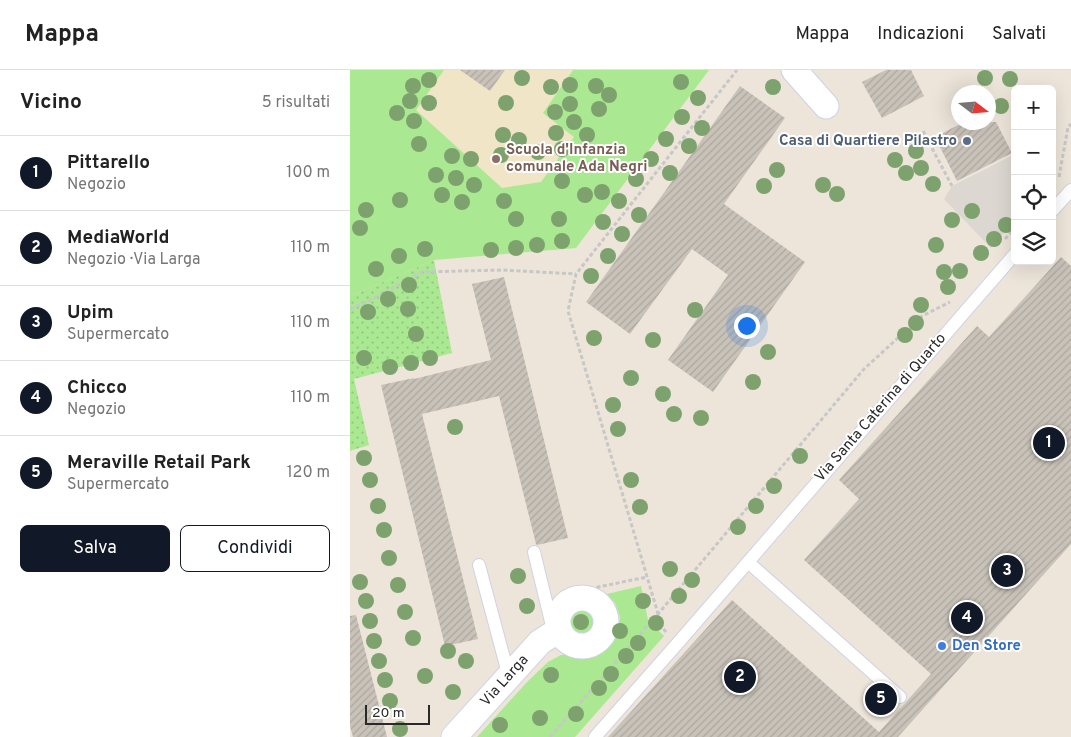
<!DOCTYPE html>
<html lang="it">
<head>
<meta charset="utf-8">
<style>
	:root { --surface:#fff; --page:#f6f6f6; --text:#222; --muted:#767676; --line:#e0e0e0; --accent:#111827 }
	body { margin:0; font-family:Overpass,sans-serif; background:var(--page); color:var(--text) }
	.controls { position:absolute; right:15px; top:15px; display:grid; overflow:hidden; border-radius:8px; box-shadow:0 5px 20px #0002 }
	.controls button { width:45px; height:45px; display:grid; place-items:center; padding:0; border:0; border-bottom:1px solid var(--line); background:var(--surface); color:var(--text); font:25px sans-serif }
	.compass { position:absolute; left:601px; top:15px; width:45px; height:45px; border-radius:50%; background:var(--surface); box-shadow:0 5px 20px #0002; rotate:106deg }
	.scale { position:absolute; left:15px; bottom:12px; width:65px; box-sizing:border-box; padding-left:5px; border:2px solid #292929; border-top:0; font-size:14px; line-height:18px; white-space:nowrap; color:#292929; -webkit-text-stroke:4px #fff; paint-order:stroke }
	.you { position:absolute; left:396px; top:255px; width:18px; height:18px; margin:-12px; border:4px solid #fff; border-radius:50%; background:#1a73e8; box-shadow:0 0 0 8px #1a73e833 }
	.badge { display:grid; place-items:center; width:32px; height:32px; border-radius:50%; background:var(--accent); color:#fff; font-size:16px; font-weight:700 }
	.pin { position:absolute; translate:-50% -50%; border:2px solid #fff; box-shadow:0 1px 5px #0006 }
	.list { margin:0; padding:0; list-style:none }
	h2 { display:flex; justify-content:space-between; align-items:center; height:65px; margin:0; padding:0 20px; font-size:21px }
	h2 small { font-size:16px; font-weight:400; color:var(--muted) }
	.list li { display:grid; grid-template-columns:32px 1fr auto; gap:15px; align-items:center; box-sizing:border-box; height:75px; padding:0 20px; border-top:1px solid var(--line) }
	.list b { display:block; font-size:19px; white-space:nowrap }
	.list p { margin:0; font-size:16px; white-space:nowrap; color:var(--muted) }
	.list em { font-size:16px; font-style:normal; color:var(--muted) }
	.actions { display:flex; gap:10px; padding:15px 20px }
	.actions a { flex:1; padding:11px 0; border:1px solid var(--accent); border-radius:8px; text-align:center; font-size:18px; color:var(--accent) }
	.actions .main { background:var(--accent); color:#fff }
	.icon { flex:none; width:28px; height:28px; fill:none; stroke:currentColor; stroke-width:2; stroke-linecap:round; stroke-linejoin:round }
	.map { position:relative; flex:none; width:721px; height:667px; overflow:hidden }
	header { display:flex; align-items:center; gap:30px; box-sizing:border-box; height:70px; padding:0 25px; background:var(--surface); border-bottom:1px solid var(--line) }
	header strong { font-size:24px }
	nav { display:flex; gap:28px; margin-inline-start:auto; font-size:18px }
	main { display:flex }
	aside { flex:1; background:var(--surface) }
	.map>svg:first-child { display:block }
	.education { fill:#f0e5c7 }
	.grass { fill:#aae892 }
	.park { fill:url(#park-dots) }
	.plaza { fill:#dcd8d1 }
	.building { fill:url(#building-hatch) }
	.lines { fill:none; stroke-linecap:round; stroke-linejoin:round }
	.service-casing { stroke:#cfd2e3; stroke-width:14 }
	.minor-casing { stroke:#cfd2e3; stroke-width:27 }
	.path { stroke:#c7c7c7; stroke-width:3; stroke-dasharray:4 2.5; stroke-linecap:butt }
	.service { stroke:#fff; stroke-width:12 }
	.minor { stroke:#fff; stroke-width:25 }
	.tree { fill:#7da26d }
	.service-dot { fill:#5c6f8a; stroke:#fff; stroke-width:2 }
	.education-dot { fill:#8d6e63; stroke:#fff; stroke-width:2 }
	.shop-dot { fill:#3f7fe0; stroke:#fff; stroke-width:2 }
	.labels { text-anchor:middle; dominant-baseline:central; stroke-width:4; stroke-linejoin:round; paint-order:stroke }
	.service-label { font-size:15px; font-weight:bold; fill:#4e5e75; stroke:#fff; text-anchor:end }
	.education-label { font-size:15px; font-weight:bold; fill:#785e54; stroke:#fff; text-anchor:start }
	.street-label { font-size:15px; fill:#292929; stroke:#fff }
	.shop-label { font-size:15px; font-weight:bold; fill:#366cbe; stroke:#fff; text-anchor:start }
</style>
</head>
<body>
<header>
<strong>Mappa</strong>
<nav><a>Mappa</a><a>Indicazioni</a><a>Salvati</a></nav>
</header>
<main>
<aside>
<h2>Vicino<small>5 risultati</small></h2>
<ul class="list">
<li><span class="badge">1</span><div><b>Pittarello</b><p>Negozio</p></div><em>100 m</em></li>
<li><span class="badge">2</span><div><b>MediaWorld</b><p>Negozio · Via Larga</p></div><em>110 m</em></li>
<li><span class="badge">3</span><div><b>Upim</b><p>Supermercato</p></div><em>110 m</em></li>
<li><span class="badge">4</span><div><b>Chicco</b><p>Negozio</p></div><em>110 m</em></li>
<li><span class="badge">5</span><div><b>Meraville Retail Park</b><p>Supermercato</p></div><em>120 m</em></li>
</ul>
<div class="actions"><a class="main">Salva</a><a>Condividi</a></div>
</aside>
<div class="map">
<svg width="721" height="667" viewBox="0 0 721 667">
	<defs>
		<pattern id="park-dots" width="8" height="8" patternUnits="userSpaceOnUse" patternTransform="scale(1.25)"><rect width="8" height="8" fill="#aae892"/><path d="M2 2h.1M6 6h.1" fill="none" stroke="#92c77e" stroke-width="1.8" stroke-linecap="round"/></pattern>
		<pattern id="building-hatch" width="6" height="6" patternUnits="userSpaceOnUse" patternTransform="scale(1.25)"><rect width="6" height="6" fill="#c8c2b9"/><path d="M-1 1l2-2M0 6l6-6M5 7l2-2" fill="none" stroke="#aca79f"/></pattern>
	</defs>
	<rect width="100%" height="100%" fill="#ede5da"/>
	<polygon class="education" points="0,0 359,0 226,178 84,190 3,225 0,223"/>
	<g class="grass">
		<polygon points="0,0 94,0 66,40 152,118 191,112 224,67 193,43 223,0 359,0 226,178 84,190 3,225 0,223"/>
		<polygon points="291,516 298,550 314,566 225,667 127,667 178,611 198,592 211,585 226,585 237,587 249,585 259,576 268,563 270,547 265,533 257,524"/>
		<circle cx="232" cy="552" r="13"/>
	</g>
	<polygon class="park" points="84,190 102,283 4,309 19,375 0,381 0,223 3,225"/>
	<polygon class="plaza" points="665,84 665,150 641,178 594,129 602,116"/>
	<g class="building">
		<polygon points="110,0 155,0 140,21"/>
		<polygon points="536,0 561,0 574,26 532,48 512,12"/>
		<polygon points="390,16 435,48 374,134 455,192 363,322 318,290 378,205 342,179 280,264 236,232"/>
		<polygon points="614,52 646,52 662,83 607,111 585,67"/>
		<polygon points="711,187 721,196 721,474 548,667 258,667 382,530 529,662 581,604 454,490 509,429 489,410 627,256 639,267"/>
		<polygon points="154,207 218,468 187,475 186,474 149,326 72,344 128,569 95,576 31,315 64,308 64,309 141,290 122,214"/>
		<polygon points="6,545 37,667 3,667 0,656 0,546"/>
	</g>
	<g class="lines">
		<g class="service-casing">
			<g id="service">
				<polyline points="702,141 721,120"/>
				<polyline points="184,482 204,564"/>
				<polyline points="398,492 550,627"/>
				<polyline points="129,495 159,607"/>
				<polyline points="245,667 327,574 665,184"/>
			</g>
		</g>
		<g class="minor-casing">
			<g id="minor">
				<polyline points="444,0 476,36"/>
				<circle cx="232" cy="552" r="24"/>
				<polyline points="104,667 190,572 209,560"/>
			</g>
		</g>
		<g class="path">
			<polyline points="573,61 602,116"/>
			<polyline points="709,107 718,57 721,54"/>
			<polyline points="655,169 665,158"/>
			<polyline points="0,239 19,231 72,202 152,200 226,204"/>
			<polyline points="244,531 248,517 297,507"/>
			<polyline points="316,562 312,557 218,241 226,204 387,0"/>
			<polyline points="200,667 308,544 514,299 572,246 600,232"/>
		</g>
		<use href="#service" class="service"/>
		<use href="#minor" class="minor"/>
	</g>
	<g class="tree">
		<circle cx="172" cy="8" r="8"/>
		<circle cx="635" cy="8" r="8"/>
		<circle cx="660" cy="9" r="8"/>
		<circle cx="79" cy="10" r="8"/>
		<circle cx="331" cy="12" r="8"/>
		<circle cx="220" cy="15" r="8"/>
		<circle cx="63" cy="16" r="8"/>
		<circle cx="246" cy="16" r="8"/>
		<circle cx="201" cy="17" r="8"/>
		<circle cx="423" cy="17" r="8"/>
		<circle cx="259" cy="25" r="8"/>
		<circle cx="348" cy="28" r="8"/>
		<circle cx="60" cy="31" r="8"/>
		<circle cx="79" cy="33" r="8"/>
		<circle cx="156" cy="33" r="8"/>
		<circle cx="220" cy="34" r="8"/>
		<circle cx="651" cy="36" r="8"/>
		<circle cx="249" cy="39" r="8"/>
		<circle cx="205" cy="42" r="8"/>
		<circle cx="47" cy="43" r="8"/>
		<circle cx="332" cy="47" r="8"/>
		<circle cx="64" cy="51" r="8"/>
		<circle cx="224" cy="52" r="8"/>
		<circle cx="352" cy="58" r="8"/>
		<circle cx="206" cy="63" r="8"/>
		<circle cx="153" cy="65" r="8"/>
		<circle cx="237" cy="65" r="8"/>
		<circle cx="316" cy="69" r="8"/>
		<circle cx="169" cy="70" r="8"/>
		<circle cx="69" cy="74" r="8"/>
		<circle cx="339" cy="76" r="8"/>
		<circle cx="212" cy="79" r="8"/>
		<circle cx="566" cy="81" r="8"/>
		<circle cx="188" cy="82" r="8"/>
		<circle cx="151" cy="85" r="8"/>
		<circle cx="102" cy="86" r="8"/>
		<circle cx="121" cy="89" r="8"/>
		<circle cx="301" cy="89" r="8"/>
		<circle cx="545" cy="90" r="8"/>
		<circle cx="571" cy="98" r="8"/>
		<circle cx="427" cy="100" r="8"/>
		<circle cx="320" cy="103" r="8"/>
		<circle cx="556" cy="103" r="8"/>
		<circle cx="86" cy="105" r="8"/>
		<circle cx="106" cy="108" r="8"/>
		<circle cx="286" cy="109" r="8"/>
		<circle cx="212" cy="111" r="8"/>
		<circle cx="583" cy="114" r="8"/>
		<circle cx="124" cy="115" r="8"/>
		<circle cx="473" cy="115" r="8"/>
		<circle cx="414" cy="116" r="8"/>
		<circle cx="252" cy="122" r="8"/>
		<circle cx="487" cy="124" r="8"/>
		<circle cx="92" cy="125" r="8"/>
		<circle cx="235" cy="125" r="8"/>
		<circle cx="50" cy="130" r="8"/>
		<circle cx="154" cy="131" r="8"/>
		<circle cx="269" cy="131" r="8"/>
		<circle cx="112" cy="132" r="8"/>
		<circle cx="16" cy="140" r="8"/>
		<circle cx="622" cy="141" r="8"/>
		<circle cx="289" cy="145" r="8"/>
		<circle cx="166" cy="149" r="8"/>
		<circle cx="209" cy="149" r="8"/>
		<circle cx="602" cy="150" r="8"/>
		<circle cx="253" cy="152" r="8"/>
		<circle cx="656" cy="155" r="8"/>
		<circle cx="10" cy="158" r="8"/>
		<circle cx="272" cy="164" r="8"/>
		<circle cx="644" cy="169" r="8"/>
		<circle cx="212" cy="171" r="8"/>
		<circle cx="187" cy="175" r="8"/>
		<circle cx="586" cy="175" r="8"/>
		<circle cx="166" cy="178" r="8"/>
		<circle cx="75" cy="179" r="8"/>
		<circle cx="141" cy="180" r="8"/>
		<circle cx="631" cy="183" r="8"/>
		<circle cx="49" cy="186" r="8"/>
		<circle cx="258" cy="186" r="8"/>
		<circle cx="26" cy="199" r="8"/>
		<circle cx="610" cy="201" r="8"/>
		<circle cx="594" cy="202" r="8"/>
		<circle cx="241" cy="206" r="8"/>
		<circle cx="59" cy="215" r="8"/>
		<circle cx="598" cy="217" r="8"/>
		<circle cx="38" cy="229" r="8"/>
		<circle cx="571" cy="235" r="8"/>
		<circle cx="58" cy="239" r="8"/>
		<circle cx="345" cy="240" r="8"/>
		<circle cx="18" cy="242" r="8"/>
		<circle cx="566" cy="253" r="8"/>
		<circle cx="66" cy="264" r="8"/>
		<circle cx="555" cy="265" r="8"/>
		<circle cx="244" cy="268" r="8"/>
		<circle cx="303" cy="270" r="8"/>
		<circle cx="418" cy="282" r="8"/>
		<circle cx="14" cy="288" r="8"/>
		<circle cx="80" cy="288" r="8"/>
		<circle cx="61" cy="293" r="8"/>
		<circle cx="40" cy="297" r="8"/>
		<circle cx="281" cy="308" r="8"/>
		<circle cx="403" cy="312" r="8"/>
		<circle cx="313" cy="324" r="8"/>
		<circle cx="263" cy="335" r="8"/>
		<circle cx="324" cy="344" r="8"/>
		<circle cx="351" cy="348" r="8"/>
		<circle cx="105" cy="357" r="8"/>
		<circle cx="268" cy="359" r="8"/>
		<circle cx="450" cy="386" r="8"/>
		<circle cx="14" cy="388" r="8"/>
		<circle cx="20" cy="410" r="8"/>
		<circle cx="281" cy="410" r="8"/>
		<circle cx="424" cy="416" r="8"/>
		<circle cx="28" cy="436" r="8"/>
		<circle cx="406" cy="436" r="8"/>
		<circle cx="290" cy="437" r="8"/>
		<circle cx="388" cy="457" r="8"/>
		<circle cx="34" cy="460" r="8"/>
		<circle cx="39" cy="488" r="8"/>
		<circle cx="320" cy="499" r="8"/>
		<circle cx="168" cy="506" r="8"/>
		<circle cx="342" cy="510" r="8"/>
		<circle cx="10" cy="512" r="8"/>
		<circle cx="48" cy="515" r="8"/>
		<circle cx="329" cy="526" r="8"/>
		<circle cx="16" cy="531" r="8"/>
		<circle cx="293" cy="531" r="8"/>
		<circle cx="177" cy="536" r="8"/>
		<circle cx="55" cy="542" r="8"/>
		<circle cx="20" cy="551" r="8"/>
		<circle cx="231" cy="552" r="8"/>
		<circle cx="306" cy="553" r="8"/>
		<circle cx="270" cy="561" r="8"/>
		<circle cx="63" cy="568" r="8"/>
		<circle cx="24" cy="571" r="8"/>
		<circle cx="288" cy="573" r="8"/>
		<circle cx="98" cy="581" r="8"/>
		<circle cx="276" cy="586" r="8"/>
		<circle cx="29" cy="591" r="8"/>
		<circle cx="116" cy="591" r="8"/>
		<circle cx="261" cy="604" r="8"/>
		<circle cx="201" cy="605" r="8"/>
		<circle cx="75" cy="606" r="8"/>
		<circle cx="35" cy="610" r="8"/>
		<circle cx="249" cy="618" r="8"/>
		<circle cx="103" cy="622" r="8"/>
		<circle cx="40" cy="631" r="8"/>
		<circle cx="226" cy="644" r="8"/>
		<circle cx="190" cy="648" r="8"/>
		<circle cx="150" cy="655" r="8"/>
		<circle cx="50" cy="659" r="8"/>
	</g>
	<circle class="service-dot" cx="617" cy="71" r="5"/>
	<circle class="education-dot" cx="146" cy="89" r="5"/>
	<circle class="shop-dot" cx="592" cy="576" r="5"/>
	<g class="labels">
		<g class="service-label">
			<text x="607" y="71">Casa di Quartiere Pilastro</text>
		</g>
		<g class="education-label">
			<text x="156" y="80">Scuola d'Infanzia<tspan x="156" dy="17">comunale Ada Negri</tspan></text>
		</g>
		<g class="street-label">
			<text transform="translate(531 338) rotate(-49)">Via Santa Caterina di Quarto</text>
			<text transform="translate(155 611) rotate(-48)">Via Larga</text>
		</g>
		<g class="shop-label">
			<text x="602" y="576">Den Store</text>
		</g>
	</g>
</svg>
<div class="controls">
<button>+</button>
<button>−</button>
<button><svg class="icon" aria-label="locate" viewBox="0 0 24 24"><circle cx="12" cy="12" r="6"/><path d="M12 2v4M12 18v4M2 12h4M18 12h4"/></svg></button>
<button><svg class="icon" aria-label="layers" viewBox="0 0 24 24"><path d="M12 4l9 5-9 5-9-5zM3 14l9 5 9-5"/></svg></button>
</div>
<svg class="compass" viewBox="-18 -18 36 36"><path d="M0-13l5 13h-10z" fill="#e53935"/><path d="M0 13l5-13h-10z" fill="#767676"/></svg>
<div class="scale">20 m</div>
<div class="you"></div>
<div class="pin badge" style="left:699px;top:373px">1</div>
<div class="pin badge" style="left:390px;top:607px">2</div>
<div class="pin badge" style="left:657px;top:501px">3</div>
<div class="pin badge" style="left:617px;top:548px">4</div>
<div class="pin badge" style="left:531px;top:629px">5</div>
</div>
</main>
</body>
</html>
